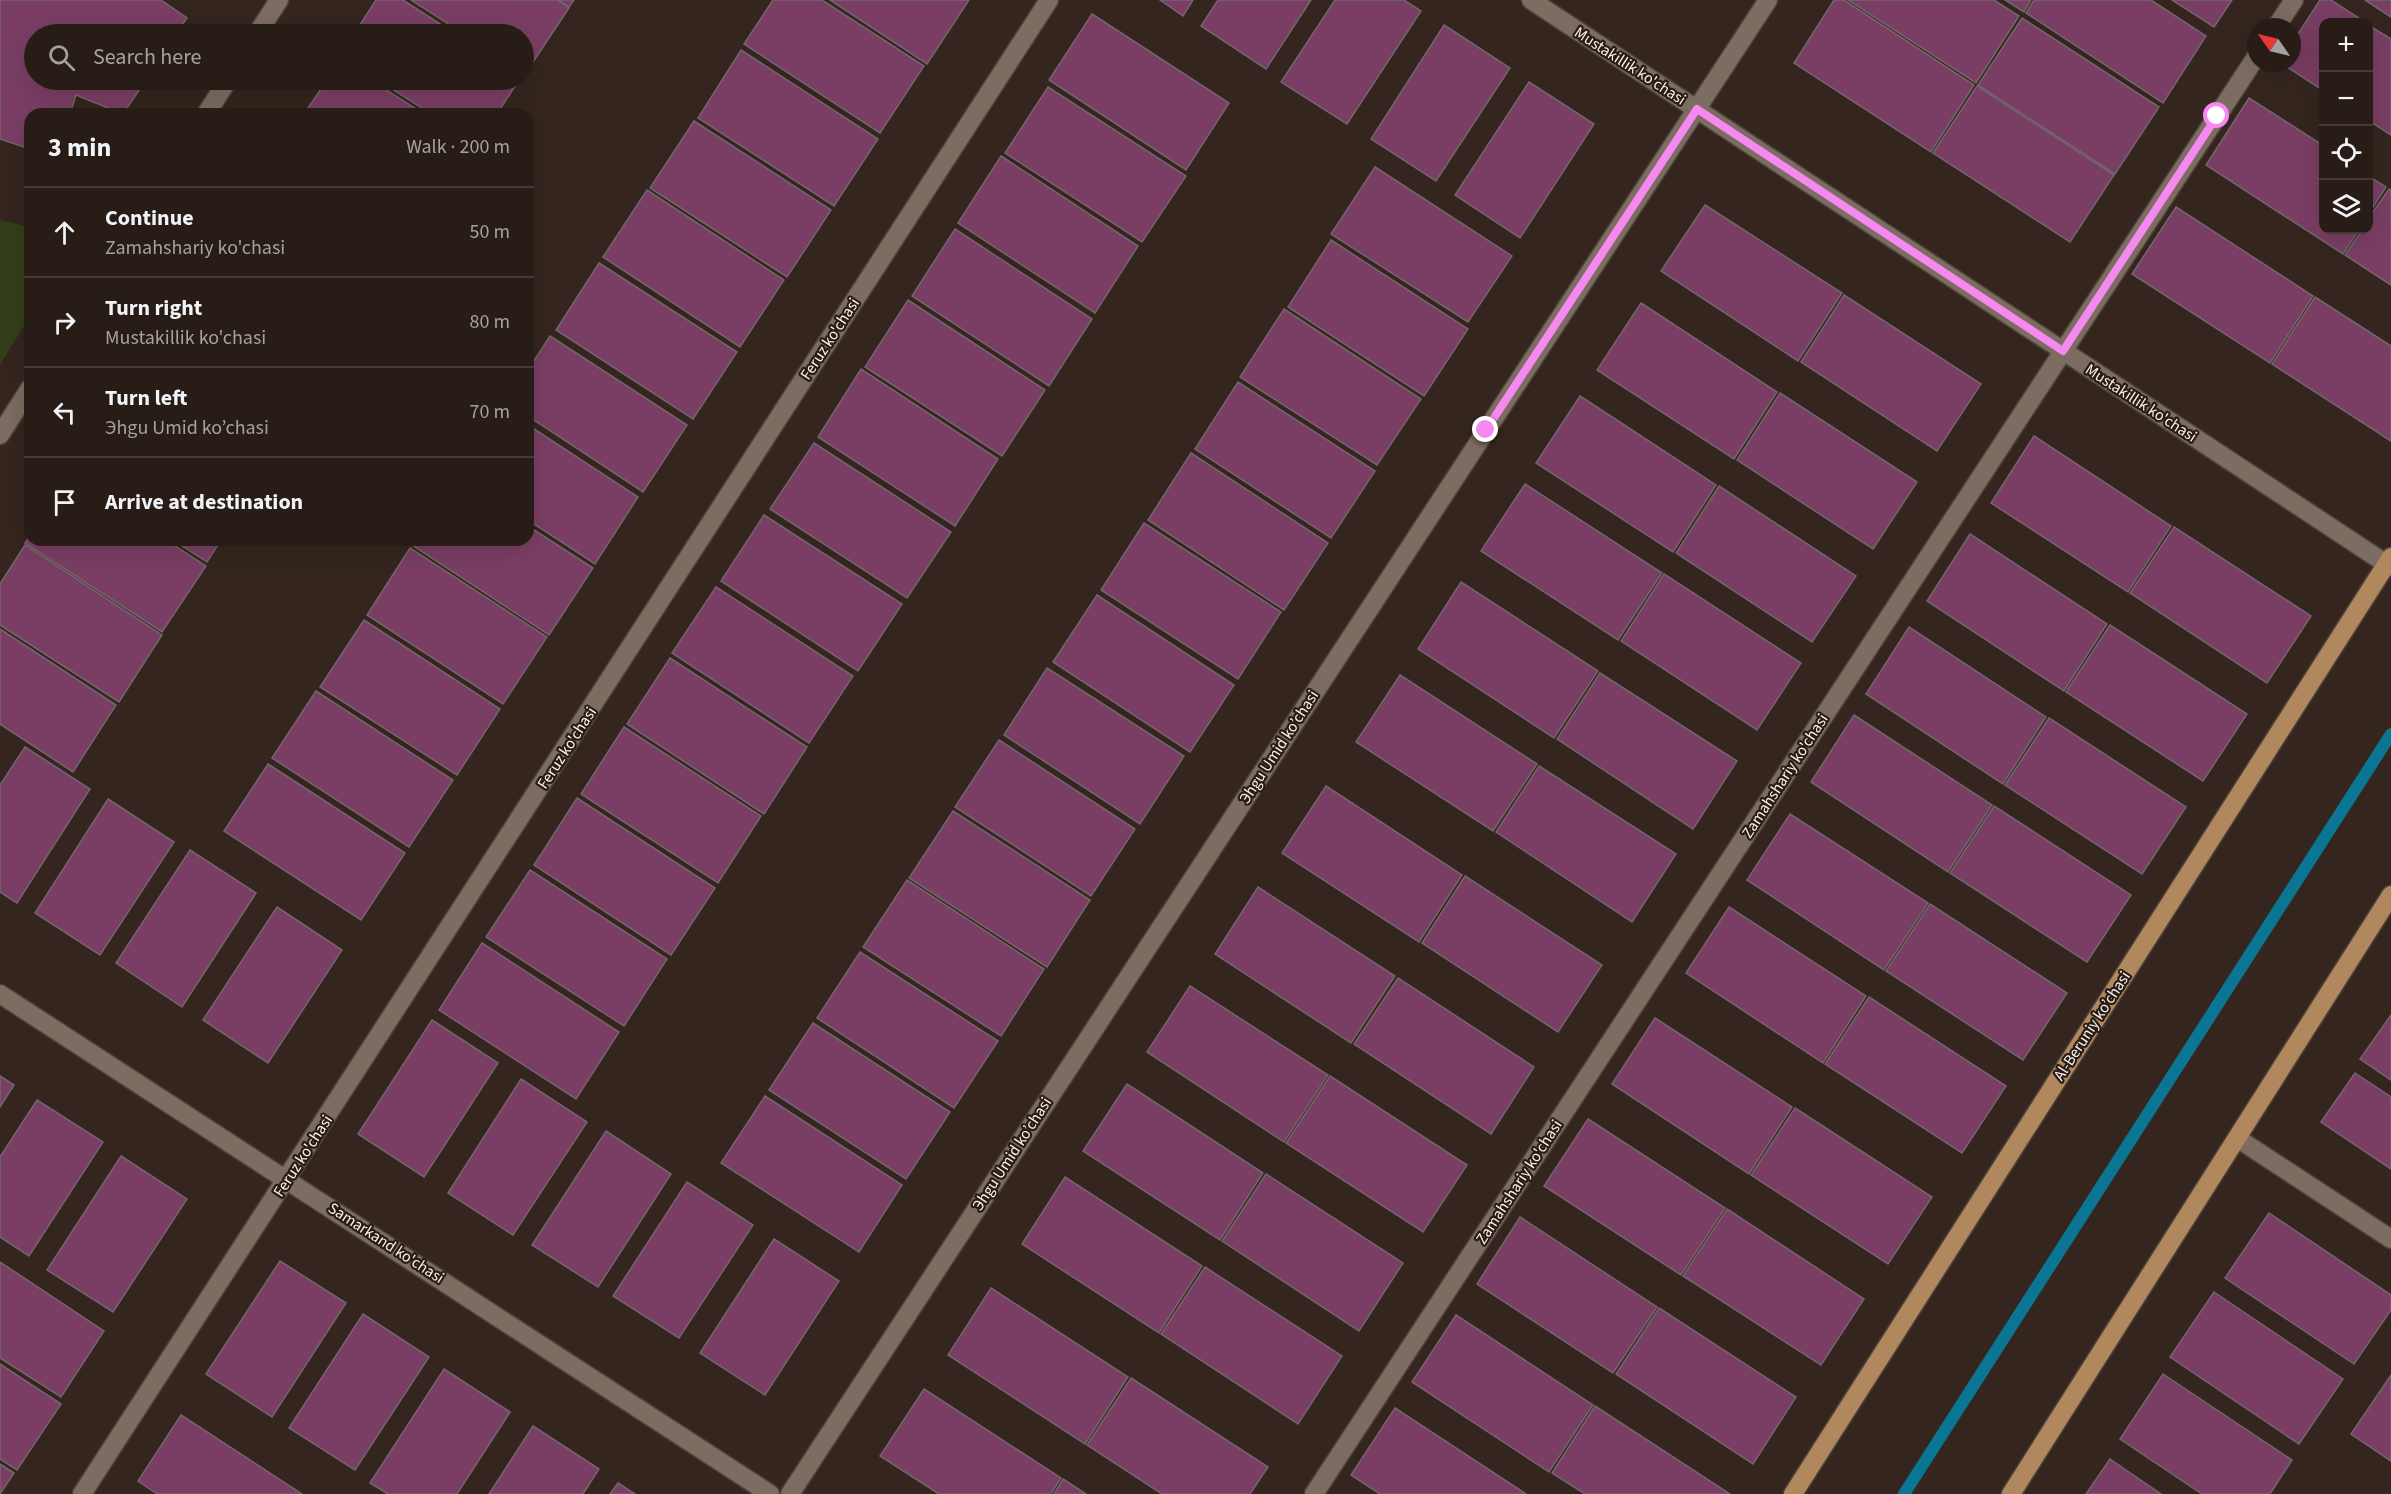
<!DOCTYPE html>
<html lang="en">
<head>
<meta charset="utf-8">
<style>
	:root { --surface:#271c16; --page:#2f251f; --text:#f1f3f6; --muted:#a4a1a1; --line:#433a35 }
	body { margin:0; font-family:"Source Sans 3",sans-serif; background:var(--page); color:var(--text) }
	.controls { position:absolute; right:18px; top:18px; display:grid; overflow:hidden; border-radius:12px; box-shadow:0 6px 24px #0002 }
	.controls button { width:54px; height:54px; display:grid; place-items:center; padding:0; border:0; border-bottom:2px solid var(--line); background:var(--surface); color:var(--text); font:30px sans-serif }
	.compass { position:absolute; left:2247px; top:18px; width:54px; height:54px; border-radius:50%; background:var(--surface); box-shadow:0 6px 24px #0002; rotate:304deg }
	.stop { position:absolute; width:18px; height:18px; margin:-14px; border:4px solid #f589ef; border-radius:50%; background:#fff }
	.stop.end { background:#f589ef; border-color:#fff; box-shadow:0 2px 6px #0008 }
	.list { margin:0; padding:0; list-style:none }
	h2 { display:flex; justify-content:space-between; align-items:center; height:78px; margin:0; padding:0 24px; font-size:26px }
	h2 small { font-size:20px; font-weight:400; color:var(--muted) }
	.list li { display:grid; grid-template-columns:39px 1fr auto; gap:18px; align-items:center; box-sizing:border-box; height:90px; padding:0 24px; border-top:2px solid var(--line) }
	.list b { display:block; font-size:22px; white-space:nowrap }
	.list p { margin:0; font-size:20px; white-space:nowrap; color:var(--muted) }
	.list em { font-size:20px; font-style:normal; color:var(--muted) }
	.icon { flex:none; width:33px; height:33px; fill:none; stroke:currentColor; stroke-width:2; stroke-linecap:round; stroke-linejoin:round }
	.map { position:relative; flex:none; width:2391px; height:1494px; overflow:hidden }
	.search { position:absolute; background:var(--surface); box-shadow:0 6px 24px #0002; left:24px; top:24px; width:510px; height:66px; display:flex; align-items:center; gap:15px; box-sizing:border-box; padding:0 21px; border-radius:33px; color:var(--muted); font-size:22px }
	.panel { position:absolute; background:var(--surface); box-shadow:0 6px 24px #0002; left:24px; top:108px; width:510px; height:438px; border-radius:18px }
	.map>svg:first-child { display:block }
	.green { fill:#323f19 }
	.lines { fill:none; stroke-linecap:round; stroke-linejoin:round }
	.stream { stroke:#0a7694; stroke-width:12 }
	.building { fill:#7a3e64; stroke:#75646d; stroke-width:1.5 }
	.minor-casing { stroke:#4c4139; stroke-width:21 }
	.major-casing { stroke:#4c4139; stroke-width:21 }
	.minor { stroke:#7c6c62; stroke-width:18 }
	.major { stroke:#b1875d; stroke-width:18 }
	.route { stroke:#f589ef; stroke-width:8 }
	.labels { text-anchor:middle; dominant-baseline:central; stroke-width:4.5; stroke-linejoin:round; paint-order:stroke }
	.street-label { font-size:16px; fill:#fbf2ec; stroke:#291c15 }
</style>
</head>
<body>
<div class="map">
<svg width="2391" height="1494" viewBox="0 0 2391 1494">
	<rect width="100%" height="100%" fill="#34261e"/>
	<polygon class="green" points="0,220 30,227 30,316 0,365"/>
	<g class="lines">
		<polyline class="stream" points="1904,1494 2391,734"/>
	</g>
	<g class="building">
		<polygon points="0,0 161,0 187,18 176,34 34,34 34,80 146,80 123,114 76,95 70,114 30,114 30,149 0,139"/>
		<polygon points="376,0 403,0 456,34 354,34"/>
		<polygon points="411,0 557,0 569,8 525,74 524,34 464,34"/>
		<polygon points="558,0 574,0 569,7"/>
		<polygon points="773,0 822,0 924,66 880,133 744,44"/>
		<polygon points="830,0 969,0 927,64"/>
		<polygon points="1160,0 1193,0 1183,16"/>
		<polygon points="1218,0 1311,0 1266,69 1201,26"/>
		<polygon points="1335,0 1404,0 1421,11 1347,124 1281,82"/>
		<polygon points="1834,0 1844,0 1974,85 1931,152 1794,63"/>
		<polygon points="1848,0 1994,0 2019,16 1976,83"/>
		<polygon points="2005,0 2031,0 2024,12"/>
		<polygon points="2034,0 2151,0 2206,36 2163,103 2026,13"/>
		<polygon points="2172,0 2232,0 2214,27"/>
		<polygon points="2320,0 2331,0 2365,22 2324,22 2324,91 2281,63 2292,63 2292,43"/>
		<polygon points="2365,0 2391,0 2391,17"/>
		<polygon points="1092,14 1229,103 1186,170 1049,80"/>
		<polygon points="2022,18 2159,107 2115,174 1978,85"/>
		<polygon points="1444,25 1510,68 1436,181 1371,139"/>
		<polygon points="2368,25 2391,39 2391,135 2368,120"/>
		<polygon points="741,50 878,139 834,206 698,118"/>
		<polygon points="327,80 371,80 424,114 304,114"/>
		<polygon points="378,80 519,80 497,114 431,114"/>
		<polygon points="1529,82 1594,124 1520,238 1455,195"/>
		<polygon points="1977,86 2114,175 2070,242 1933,153"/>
		<polygon points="1048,87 1186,176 1142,242 1005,153"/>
		<polygon points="2249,98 2324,146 2324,230 2359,230 2343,254 2206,165"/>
		<polygon points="694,121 831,210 787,277 650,188"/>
		<polygon points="1001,156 1138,246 1095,313 958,223"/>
		<polygon points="1375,167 1512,256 1468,322 1331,234"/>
		<polygon points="2368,176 2386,187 2368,215"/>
		<polygon points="2389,189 2391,190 2391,285 2345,255 2362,230 2368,230 2368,219"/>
		<polygon points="647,190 784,280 740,347 603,257"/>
		<polygon points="1705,205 1842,293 1798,361 1661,271"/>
		<polygon points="2176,207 2313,296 2270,363 2132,274"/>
		<polygon points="955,229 1092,319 1049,386 912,296"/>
		<polygon points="1331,240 1468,329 1424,396 1288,307"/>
		<polygon points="599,263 737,352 693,419 556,330"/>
		<polygon points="1844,295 1981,384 1937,451 1801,362"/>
		<polygon points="2315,297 2391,346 2391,441 2272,364"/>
		<polygon points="908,300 1045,390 1002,456 865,367"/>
		<polygon points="1641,303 1777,392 1734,459 1597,370"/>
		<polygon points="1284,309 1421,399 1377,465 1240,377"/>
		<polygon points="550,336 687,425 643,492 528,416 528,370"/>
		<polygon points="861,369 998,459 955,526 818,437"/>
		<polygon points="1238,382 1375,471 1331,538 1195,449"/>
		<polygon points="1780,393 1917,482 1873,549 1737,460"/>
		<polygon points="1580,396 1716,485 1673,552 1536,463"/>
		<polygon points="528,425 638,497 595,564 528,520"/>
		<polygon points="2034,436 2171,526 2128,592 1991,503"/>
		<polygon points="814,443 951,532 907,598 770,509"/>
		<polygon points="1191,453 1328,543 1284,610 1148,520"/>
		<polygon points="1525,484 1662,573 1618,640 1481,551"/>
		<polygon points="1719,486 1856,576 1812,642 1676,553"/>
		<polygon points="764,515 902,604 858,671 721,581"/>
		<polygon points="1144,523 1281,612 1238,679 1101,590"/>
		<polygon points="528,526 593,568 549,635 412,545 416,540 528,540"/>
		<polygon points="2174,527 2311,616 2267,683 2130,593"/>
		<polygon points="1970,534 2107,624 2064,691 1927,601"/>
		<polygon points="30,536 30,540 166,540 206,566 162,632 25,543"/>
		<polygon points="173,540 221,540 207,562"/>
		<polygon points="25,545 162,635 119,702 0,625 0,584"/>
		<polygon points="410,548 547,637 503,704 367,615"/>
		<polygon points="1664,574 1801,663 1757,730 1621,641"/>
		<polygon points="1461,582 1598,671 1554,738 1418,649"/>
		<polygon points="716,587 853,676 809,743 672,653"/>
		<polygon points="1097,595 1234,685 1190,752 1053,662"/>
		<polygon points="364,620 500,709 457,775 320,687"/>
		<polygon points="2110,625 2247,714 2203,781 2066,692"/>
		<polygon points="1909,627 2046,717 2003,784 1866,694"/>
		<polygon points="0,629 116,705 73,772 0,724"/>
		<polygon points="670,658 807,747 764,814 627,724"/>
		<polygon points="1047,668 1184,756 1140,824 1004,735"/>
		<polygon points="1600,673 1737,761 1693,829 1557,739"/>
		<polygon points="1400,675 1537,764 1493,831 1356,742"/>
		<polygon points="316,691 453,780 409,847 272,758"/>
		<polygon points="1854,715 1992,805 1948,872 1811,782"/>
		<polygon points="2049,718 2186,807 2142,874 2005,785"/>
		<polygon points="624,727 761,816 718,883 581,794"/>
		<polygon points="999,740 1135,829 1091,896 955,807"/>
		<polygon points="25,747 90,789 17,903 0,892 0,785"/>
		<polygon points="268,764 405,853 361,920 224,831"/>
		<polygon points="1539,766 1676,854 1632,922 1496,832"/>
		<polygon points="1326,786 1462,875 1419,942 1282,853"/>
		<polygon points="577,798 715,888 671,955 534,865"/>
		<polygon points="108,799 174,842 100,955 35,913"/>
		<polygon points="1994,806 2131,895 2087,962 1950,873"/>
		<polygon points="953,811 1090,900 1047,967 909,878"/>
		<polygon points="1790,814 1928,903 1884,970 1747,880"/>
		<polygon points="190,850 256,893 182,1007 116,963"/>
		<polygon points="530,870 667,959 624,1026 486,937"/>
		<polygon points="1465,876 1602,965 1558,1032 1422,943"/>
		<polygon points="907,880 1044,969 1001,1036 863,947"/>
		<polygon points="1258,887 1395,976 1351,1043 1215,954"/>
		<polygon points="1930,904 2067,993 2023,1060 1886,971"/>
		<polygon points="277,907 342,950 268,1063 203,1020"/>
		<polygon points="1729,907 1866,996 1823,1063 1686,973"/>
		<polygon points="482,943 619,1032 576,1099 439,1010"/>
		<polygon points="860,952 998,1041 954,1108 817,1018"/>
		<polygon points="1398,978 1534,1067 1491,1134 1354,1044"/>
		<polygon points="1190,986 1328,1075 1284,1142 1147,1052"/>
		<polygon points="1869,997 2006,1086 1962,1153 1825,1064"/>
		<polygon points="2391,1015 2391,1080 2360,1059"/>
		<polygon points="1655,1018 1792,1107 1749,1174 1612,1084"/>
		<polygon points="432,1020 498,1063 424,1177 358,1134"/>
		<polygon points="813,1023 950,1112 906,1179 769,1090"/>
		<polygon points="2355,1073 2391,1097 2391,1169 2321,1122"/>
		<polygon points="0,1076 14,1085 0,1107"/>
		<polygon points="1330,1076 1467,1165 1423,1232 1286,1143"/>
		<polygon points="521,1079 587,1122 513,1235 448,1193"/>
		<polygon points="1127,1084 1263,1173 1220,1240 1083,1151"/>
		<polygon points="765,1096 902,1185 859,1252 721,1163"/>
		<polygon points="37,1100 103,1142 29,1256 0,1237 0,1157"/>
		<polygon points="1795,1108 1932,1197 1888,1264 1751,1175"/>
		<polygon points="1588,1119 1725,1208 1681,1275 1544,1186"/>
		<polygon points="606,1131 671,1174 598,1287 532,1245"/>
		<polygon points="121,1156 187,1199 113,1312 47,1270"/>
		<polygon points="1266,1174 1403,1263 1359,1331 1222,1241"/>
		<polygon points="1065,1177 1202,1266 1159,1333 1022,1244"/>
		<polygon points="687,1182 753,1225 679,1338 613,1296"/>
		<polygon points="1727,1209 1864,1299 1821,1365 1683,1276"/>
		<polygon points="2269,1213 2391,1295 2391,1310 2354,1364 2225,1278"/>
		<polygon points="1520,1217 1657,1307 1613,1373 1477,1284"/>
		<polygon points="774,1239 839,1281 765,1395 700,1353"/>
		<polygon points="280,1261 346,1303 272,1417 206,1374"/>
		<polygon points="0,1262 104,1331 61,1397 0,1358"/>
		<polygon points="1205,1267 1342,1356 1298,1424 1161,1334"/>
		<polygon points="991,1288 1128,1377 1085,1444 948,1355"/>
		<polygon points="2214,1292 2343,1379 2299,1444 2170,1357"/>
		<polygon points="1659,1308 1796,1397 1753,1464 1616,1374"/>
		<polygon points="363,1314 429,1357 355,1470 289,1428"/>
		<polygon points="1456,1315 1593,1405 1549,1472 1412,1382"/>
		<polygon points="0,1364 61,1404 17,1470 0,1459"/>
		<polygon points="444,1369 510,1412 457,1494 388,1494 370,1483"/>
		<polygon points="2163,1374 2292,1460 2270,1494 2202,1494 2120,1439"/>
		<polygon points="2391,1375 2391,1461 2351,1434"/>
		<polygon points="1131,1378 1268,1467 1250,1494 1162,1494 1087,1445"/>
		<polygon points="924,1389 1061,1478 1051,1494 939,1494 880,1456"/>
		<polygon points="1595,1406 1730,1494 1585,1494 1552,1473"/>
		<polygon points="1395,1408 1526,1494 1380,1494 1351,1475"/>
		<polygon points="181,1415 302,1494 157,1494 138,1481"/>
		<polygon points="533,1426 599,1469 583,1494 489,1494"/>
		<polygon points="2110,1459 2161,1494 2086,1494"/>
		<polygon points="0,1464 14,1473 0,1494"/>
		<polygon points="1063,1479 1086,1494 1054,1494"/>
		<polygon points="618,1483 635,1494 610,1494"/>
	</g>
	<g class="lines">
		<g class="minor-casing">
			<g id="minor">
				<polyline points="1531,0 2391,567"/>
				<polyline points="2276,27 2294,0"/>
				<polyline points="257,34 279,0"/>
				<polyline points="206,114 228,80"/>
				<polyline points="0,435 30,388"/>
				<polyline points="0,994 770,1494"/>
				<polyline points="2237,1138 2391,1239"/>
				<polyline points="82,1494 1049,0"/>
				<polyline points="790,1494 1768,0"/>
				<polyline points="1314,1494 2256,57"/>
			</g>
		</g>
		<g class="major-casing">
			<g id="major">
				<polyline points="1793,1494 2391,557"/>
				<polyline points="2011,1494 2391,895"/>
			</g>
		</g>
		<use href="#minor" class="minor"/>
		<use href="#major" class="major"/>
	</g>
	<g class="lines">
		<polyline class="route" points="1486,430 1697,109 2063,351 2217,116"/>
	</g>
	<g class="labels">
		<g class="street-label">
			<text transform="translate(1630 66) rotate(33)">Mustakillik ko'chasi</text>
			<text transform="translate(830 339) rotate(-57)">Feruz ko'chasi</text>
			<text transform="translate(2141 403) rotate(33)">Mustakillik ko'chasi</text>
			<text transform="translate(1279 747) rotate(-57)">Эhgu Umid ko’chasi</text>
			<text transform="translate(567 748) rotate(-57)">Feruz ko'chasi</text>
			<text transform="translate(1785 776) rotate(-57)">Zamahshariy ko'chasi</text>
			<text transform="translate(2092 1026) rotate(-57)">Al-Beruniy ko’chasi</text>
			<text transform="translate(1012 1154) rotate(-57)">Эhgu Umid ko’chasi</text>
			<text transform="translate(303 1156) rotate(-57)">Feruz ko'chasi</text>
			<text transform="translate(1519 1182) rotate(-57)">Zamahshariy ko'chasi</text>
			<text transform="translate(386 1243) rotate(33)">Samarkand ko'chasi</text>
		</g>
	</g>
</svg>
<div class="controls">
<button>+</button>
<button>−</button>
<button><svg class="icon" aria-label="locate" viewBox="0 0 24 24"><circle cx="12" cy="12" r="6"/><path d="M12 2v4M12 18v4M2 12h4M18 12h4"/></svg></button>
<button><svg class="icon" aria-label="layers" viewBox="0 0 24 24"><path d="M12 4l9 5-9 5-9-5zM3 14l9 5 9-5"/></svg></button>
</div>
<svg class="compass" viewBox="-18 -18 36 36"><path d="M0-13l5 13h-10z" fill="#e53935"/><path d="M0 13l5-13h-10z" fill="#a4a1a1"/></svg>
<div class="stop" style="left:2217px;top:116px"></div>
<div class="stop end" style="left:1486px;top:430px"></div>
<div class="search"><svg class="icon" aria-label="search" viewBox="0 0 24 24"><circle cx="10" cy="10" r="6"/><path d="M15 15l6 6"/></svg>Search here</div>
<section class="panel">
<h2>3 min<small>Walk · 200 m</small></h2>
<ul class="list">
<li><svg class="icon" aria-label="ahead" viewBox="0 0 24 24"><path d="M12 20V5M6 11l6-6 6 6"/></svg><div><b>Continue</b><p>Zamahshariy ko'chasi</p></div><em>50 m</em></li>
<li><svg class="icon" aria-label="right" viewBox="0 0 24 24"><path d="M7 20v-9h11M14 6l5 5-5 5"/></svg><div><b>Turn right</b><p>Mustakillik ko'chasi</p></div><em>80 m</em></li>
<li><svg class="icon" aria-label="left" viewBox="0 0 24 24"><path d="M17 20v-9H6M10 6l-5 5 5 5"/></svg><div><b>Turn left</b><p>Эhgu Umid ko’chasi</p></div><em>70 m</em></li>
<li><svg class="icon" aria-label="arrive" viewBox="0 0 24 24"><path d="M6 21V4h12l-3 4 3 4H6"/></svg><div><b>Arrive at destination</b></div></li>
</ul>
</section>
</div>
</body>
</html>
